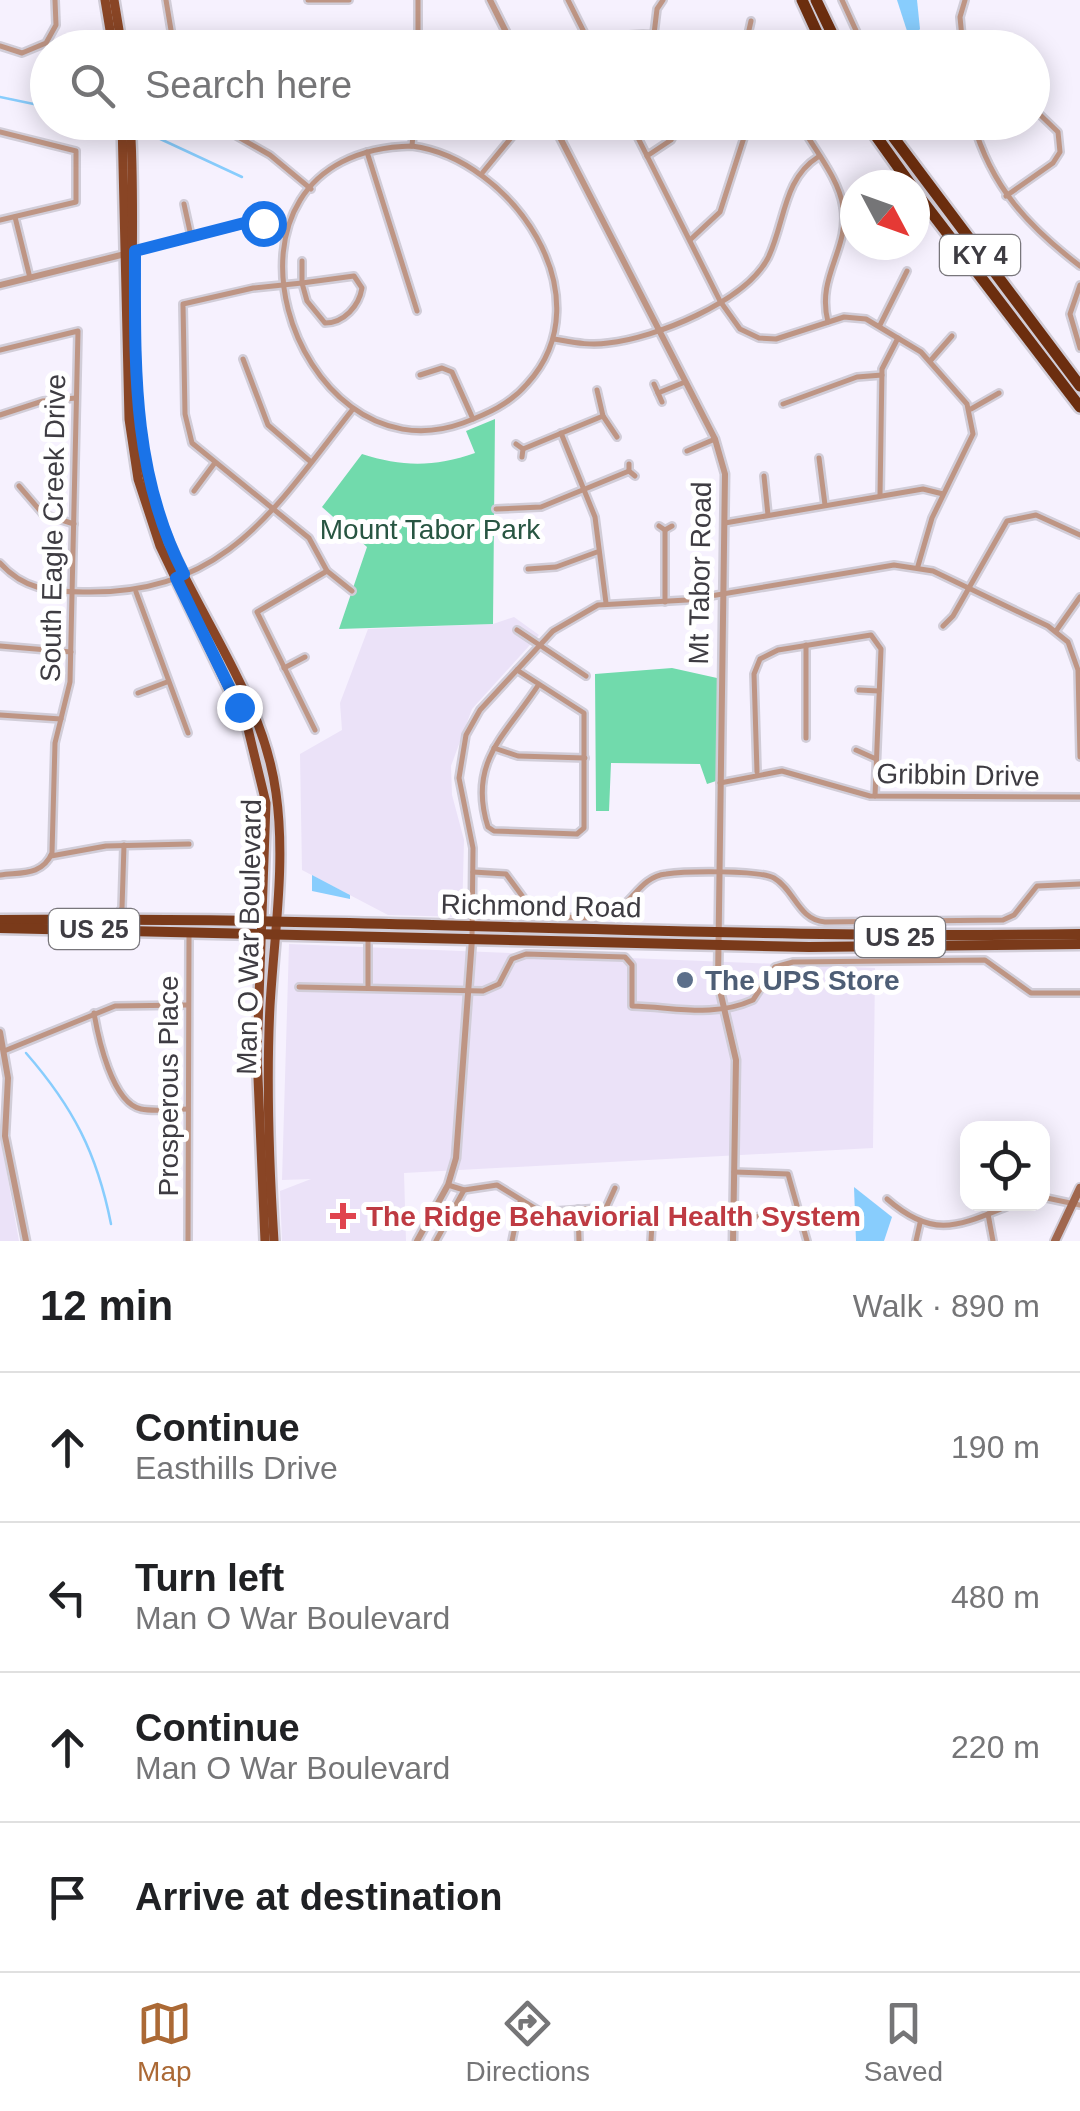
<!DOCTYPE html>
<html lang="en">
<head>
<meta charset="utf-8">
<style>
	:root { --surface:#fff; --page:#f2f2f2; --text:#202124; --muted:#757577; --line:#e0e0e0; --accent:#ab6935 }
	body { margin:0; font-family:Helvetica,sans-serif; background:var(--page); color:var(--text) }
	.controls { position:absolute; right:30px; bottom:30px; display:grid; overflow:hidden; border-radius:20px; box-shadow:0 5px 25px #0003 }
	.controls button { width:90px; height:90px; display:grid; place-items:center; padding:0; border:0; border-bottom:2px solid var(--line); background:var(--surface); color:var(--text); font:50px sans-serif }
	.compass { position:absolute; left:840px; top:170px; width:90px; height:90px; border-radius:50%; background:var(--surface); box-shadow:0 5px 25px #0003; rotate:131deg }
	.stop { position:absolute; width:30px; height:30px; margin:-22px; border:8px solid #1a73e8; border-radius:50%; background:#fff }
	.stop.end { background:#1a73e8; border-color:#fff; box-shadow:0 2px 10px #0008 }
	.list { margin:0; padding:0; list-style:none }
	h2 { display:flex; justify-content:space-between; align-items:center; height:130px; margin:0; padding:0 40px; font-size:42px }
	h2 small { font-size:32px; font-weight:400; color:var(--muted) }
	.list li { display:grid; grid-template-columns:65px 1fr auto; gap:30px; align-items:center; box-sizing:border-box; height:150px; padding:0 40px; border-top:2px solid var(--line) }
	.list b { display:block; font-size:38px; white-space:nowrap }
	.list p { margin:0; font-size:32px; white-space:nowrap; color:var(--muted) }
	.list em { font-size:32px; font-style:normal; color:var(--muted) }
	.icon { flex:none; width:55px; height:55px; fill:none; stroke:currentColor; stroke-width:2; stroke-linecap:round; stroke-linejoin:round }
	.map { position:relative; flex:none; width:1080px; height:1241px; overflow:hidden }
	.search { position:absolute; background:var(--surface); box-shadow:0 5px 25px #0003; left:30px; right:30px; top:30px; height:110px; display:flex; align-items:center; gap:25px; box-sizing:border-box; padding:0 35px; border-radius:55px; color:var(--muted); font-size:38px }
	.sheet { height:730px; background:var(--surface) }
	nav { display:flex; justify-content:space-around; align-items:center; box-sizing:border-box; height:140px; border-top:2px solid var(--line); background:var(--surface); font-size:28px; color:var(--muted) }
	nav a { display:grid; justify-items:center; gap:5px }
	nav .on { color:var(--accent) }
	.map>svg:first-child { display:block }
	.built { fill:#ebe2f8 }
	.green { fill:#71daac }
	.water { fill:#88cdfd }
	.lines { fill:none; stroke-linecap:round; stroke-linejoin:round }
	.stream { stroke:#88cdfd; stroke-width:2.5 }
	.minor-casing { stroke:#d1cdd8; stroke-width:10 }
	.tertiary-casing { stroke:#d1cdd8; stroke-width:11 }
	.secondary-casing { stroke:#d1cdd8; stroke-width:12 }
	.primary-casing { stroke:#d1cdd8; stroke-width:14 }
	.trunk-casing { stroke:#d1cdd8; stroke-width:15 }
	.motorway-casing { stroke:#d1cdd8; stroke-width:16 }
	.minor { stroke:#be9584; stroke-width:5 }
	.tertiary { stroke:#be9584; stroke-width:6 }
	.secondary { stroke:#a0674e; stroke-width:8 }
	.primary { stroke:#894525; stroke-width:9 }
	.trunk { stroke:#7a3a1a; stroke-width:10 }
	.motorway { stroke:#6c2e0f; stroke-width:11 }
	.route { stroke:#1a73e8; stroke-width:12 }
	.service-dot { fill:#5c6f8a; stroke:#fff; stroke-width:4 }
	.health-dot { fill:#e0444e; stroke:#fff; stroke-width:4 }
	.labels { text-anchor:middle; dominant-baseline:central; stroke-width:10; stroke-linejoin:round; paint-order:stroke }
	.shield { fill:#fff; stroke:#78767b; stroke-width:2.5 }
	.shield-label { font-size:25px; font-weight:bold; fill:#3e3c42 }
	.street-label { font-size:28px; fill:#3e3c42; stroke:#fff }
	.park-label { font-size:28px; fill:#285542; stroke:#fff }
	.service-label { font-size:28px; font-weight:bold; fill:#4e5e75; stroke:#fff; text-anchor:start }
	.health-label { font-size:28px; font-weight:bold; fill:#be3a42; stroke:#fff; text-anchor:start }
</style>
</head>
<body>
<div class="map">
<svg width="1080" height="1241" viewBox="0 0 1080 1241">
	<rect width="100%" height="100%" fill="#f6f1fe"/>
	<g class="built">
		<polygon points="514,617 539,635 472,709 451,766 452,795 464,840 462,917 388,915 302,870 300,754 342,730 340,703 368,629 493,624"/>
		<polygon points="289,944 875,968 873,1148 404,1173 406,1241 282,1241 280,1191 311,1179 282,1180"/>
		<polygon points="0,1133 12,1202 19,1241 0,1241"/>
	</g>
	<g class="green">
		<path d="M495,419L493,624L339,629L367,547L322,507L362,454C402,467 435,467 475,453L466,431Z"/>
		<polygon points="672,668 717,678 719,780 707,784 700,764 611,763 609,811 596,811 595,674"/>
	</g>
	<g class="water">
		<polygon points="897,0 917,0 920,29 916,34 907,31"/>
		<polygon points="312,875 350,895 350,899 312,891"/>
		<polygon points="854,1187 892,1217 884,1241 856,1241"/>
	</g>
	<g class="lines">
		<g class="stream">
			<polyline points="0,97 48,107"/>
			<polyline points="105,122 113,125"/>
			<polyline points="141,130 242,177"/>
			<path d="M26,1053C73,1107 97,1153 111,1224"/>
		</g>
		<g class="minor-casing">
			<g id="minor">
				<polyline points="166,0 174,48"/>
				<polyline points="308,0 349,0"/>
				<polyline points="418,0 418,48"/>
				<polyline points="568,0 592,48"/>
				<polyline points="842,0 864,48"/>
				<polyline points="654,34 657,9 663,0"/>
				<polyline points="962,39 1008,39"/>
				<path d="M590,44C632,27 678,35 721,48"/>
				<polyline points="0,46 22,53 46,43 56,25 55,0"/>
				<polyline points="745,48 751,21"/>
				<polyline points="963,48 960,17 965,0"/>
				<polyline points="212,122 270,155 311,189"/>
				<polyline points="630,122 720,301 740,329 759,338 776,339 844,317 866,319 921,352 967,404 973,434 932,518 918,566"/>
				<path d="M799,122C813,148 839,178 843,207C850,249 816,276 828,322"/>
				<path d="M973,122C991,187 1029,227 1080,266"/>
				<polyline points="0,132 76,151 76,202 0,220"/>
				<path d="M412,146C511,159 607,297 527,384C510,404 487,414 463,423C292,485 185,151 412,146Z"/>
				<polyline points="412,146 414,122"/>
				<polyline points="367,152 417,311"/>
				<polyline points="647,156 671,140 681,122"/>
				<polyline points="483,172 524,122"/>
				<polyline points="1006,196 1053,163 1060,152 1058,132 1032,107"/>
				<polyline points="184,204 191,236"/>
				<polyline points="843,207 854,202"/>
				<polyline points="15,217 30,278"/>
				<polyline points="690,240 720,212 749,122"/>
				<polyline points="135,251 247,223 287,229"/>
				<polyline points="302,261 302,283 253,288 183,304 185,414 192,443 309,538 327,571 352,591"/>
				<path d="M354,276L362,288C359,306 344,323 325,323L307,301L302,283Z"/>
				<polyline points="1080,285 1070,314 1080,348"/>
				<polyline points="880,325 907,271"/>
				<path d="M554,339C572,342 589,346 608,343C655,338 745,302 768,258C785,223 783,179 818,157"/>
				<path d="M0,350L78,331L70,682L55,743L52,853C42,876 21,872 0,875"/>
				<polyline points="243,359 268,425 311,462"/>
				<polyline points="931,360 952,336"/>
				<polyline points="420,375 442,368 452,372 473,419"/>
				<polyline points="654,384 662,402"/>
				<polyline points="597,390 603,416 617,437"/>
				<polyline points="658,393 685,382"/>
				<polyline points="783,404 857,377 882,375"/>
				<polyline points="971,409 999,393"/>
				<polyline points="0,415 43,401 76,398"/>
				<polyline points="561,433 595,517 606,603"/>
				<polyline points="516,444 523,449 522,457"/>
				<polyline points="523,449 603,416"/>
				<polyline points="687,451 715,439"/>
				<polyline points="819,458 825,505"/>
				<polyline points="629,464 629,471 635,476"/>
				<polyline points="764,476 768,515"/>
				<polyline points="19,486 43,514 74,524"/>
				<polyline points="194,491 214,464"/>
				<polyline points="880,496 882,369 898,338"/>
				<polyline points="496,509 541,507 629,471"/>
				<polyline points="725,523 923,489 943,494"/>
				<polyline points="659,526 665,530 672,526"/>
				<path d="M0,563C23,589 50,592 83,592C226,595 274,509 353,409"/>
				<polyline points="528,569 556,567 597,552"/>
				<polyline points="136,592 188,733"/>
				<polyline points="665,602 665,530"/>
				<polyline points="943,626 953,616 1007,521 1036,515 1080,535"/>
				<polyline points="517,630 586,676"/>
				<polyline points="1056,631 1080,597"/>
				<polyline points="806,645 806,738"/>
				<polyline points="0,646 71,652"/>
				<polyline points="284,668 305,657"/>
				<path d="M517,670L584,713V828L577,834L494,831L488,827C467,761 507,734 539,684"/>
				<polyline points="859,690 879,691"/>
				<polyline points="138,693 167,682"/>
				<polyline points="0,715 61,719"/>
				<polyline points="315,730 257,612 327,571"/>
				<polyline points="494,748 518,756 585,758"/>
				<polyline points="856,750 876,759"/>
				<polyline points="757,772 754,674 760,659 778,650 871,635 881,649 875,796"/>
				<polyline points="720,783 782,771 870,796 1080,797"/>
				<polyline points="51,856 106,846 189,844"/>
				<path d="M473,872L506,874L534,912C554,917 601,923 618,910C634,898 644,876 666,874C686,871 759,870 774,878C795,890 798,920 825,922L1003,920L1014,915L1037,886L1080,884"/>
				<polyline points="114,919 122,908 124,845"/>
				<polyline points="368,936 368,988"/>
				<polyline points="472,938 473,848 459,778 466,735 480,710 553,631 598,605 687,600 894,565 933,571 1048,626 1068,642 1078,670 1080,757"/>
				<path d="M299,987L483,991L499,984L512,959L526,954L625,957L632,965V1006C675,1007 713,1018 753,1000L775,967L793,962L985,960L1031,993H1080"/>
				<path d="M94,1013C98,1037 112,1103 141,1109C155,1112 173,1109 188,1109"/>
				<polyline points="4,1051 115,1006 187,1005"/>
				<polyline points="734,1172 788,1174 807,1241"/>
				<polyline points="448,1185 464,1190 497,1185 541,1212 601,1208 630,1221 652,1224 651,1241"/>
				<polyline points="1042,1197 1080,1205"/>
				<path d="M887,1199C935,1241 960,1225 1013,1204"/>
				<polyline points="578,1209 579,1241"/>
				<polyline points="605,1210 615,1188"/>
				<polyline points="988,1214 993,1241"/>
				<polyline points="733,1222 766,1215"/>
				<polyline points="188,1241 189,935"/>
				<polyline points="436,1241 464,1190"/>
				<polyline points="512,1241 520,1202"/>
				<polyline points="916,1241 920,1223"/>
			</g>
		</g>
		<g class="tertiary-casing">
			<g id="tertiary">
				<polyline points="490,0 514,48"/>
				<polyline points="552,122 715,439 725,474 718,982 736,1060 733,1241"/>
				<polyline points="0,285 129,253"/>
				<polyline points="0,1032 8,1078 5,1136 26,1241"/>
				<polyline points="417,1241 448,1185 456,1158 472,939"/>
			</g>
		</g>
		<g class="secondary-casing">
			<polyline id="secondary" points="1055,1241 1080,1188"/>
		</g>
		<g class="primary-casing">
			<g id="primary">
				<polyline points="105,0 113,48"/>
				<polyline points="114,0 122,48"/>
				<polyline points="122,122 129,419 138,479 160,546 248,729 266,803 257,1054 265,1241"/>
				<path d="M130,122C139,242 119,387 153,501C184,602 262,687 276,793C286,863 274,936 270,1006C266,1084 269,1162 274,1241"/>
			</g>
		</g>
		<g class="trunk-casing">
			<g id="trunk">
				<path d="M0,920C360,916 720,940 1080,934"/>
				<polyline points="0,928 809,947 1080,944"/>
			</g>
		</g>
		<g class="motorway-casing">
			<g id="motorway">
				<polyline points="802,0 824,48"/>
				<polyline points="816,0 839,48"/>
				<polyline points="866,122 911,185"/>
				<polyline points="882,122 1080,386"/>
				<polyline points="915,191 1080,407"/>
			</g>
		</g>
		<use href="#minor" class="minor"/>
		<use href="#tertiary" class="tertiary"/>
		<use href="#secondary" class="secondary"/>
		<use href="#primary" class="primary"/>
		<use href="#trunk" class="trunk"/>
		<use href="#motorway" class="motorway"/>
	</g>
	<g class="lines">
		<path class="route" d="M239,707L176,578L184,574C131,472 135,363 135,251L248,222L263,223"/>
	</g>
	<circle class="service-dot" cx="685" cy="980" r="10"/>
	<path class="health-dot" d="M338 1201h10v10h10v10h-10v10h-10v-10h-10v-10h10z"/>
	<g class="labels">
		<g class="shield">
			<rect x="940" y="235" width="80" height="40" rx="8"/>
			<rect x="49" y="909" width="90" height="40" rx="8"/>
			<rect x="855" y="917" width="90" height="40" rx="8"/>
		</g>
		<g class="shield-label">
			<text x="980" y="255">KY 4</text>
			<text x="94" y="929">US 25</text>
			<text x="900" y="937">US 25</text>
		</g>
		<g class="street-label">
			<text transform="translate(53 528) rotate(-89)">South Eagle Creek Drive</text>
			<text transform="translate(700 573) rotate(-89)">Mt Tabor Road</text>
			<text transform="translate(958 775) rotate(1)">Gribbin Drive</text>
			<text transform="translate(541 906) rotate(1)">Richmond Road</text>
			<text transform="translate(249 937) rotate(-89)">Man O War Boulevard</text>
			<text transform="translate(168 1086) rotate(-90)">Prosperous Place</text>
		</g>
		<g class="park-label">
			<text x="430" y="529">Mount Tabor Park</text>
		</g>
		<g class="service-label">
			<text x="705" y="980">The UPS Store</text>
		</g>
		<g class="health-label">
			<text x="366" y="1216">The Ridge Behaviorial Health System</text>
		</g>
	</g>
</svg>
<div class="controls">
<button><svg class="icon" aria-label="locate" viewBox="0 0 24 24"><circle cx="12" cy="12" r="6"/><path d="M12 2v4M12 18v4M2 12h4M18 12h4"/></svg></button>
</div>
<svg class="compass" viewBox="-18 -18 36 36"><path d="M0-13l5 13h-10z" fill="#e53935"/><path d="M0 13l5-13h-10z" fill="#757577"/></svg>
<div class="stop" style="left:263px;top:223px"></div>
<div class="stop end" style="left:239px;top:707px"></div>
<div class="search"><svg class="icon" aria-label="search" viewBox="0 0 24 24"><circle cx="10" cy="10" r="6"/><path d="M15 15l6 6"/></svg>Search here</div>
</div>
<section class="sheet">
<h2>12 min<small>Walk · 890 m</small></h2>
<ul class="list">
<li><svg class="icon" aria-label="ahead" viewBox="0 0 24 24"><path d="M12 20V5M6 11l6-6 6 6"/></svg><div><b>Continue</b><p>Easthills Drive</p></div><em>190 m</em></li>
<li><svg class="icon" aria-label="left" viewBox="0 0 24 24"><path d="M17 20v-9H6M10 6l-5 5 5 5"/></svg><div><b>Turn left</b><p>Man O War Boulevard</p></div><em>480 m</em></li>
<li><svg class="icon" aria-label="ahead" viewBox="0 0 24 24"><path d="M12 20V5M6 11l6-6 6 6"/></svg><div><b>Continue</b><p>Man O War Boulevard</p></div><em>220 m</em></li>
<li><svg class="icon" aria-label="arrive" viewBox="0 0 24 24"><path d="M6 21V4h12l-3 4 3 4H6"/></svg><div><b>Arrive at destination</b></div></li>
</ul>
</section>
<nav>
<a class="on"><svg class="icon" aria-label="map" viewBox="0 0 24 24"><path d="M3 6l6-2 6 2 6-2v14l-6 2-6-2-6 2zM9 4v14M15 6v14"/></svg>Map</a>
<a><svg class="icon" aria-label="directions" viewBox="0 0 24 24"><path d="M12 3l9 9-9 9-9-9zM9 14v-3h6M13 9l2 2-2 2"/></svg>Directions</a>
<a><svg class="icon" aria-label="saved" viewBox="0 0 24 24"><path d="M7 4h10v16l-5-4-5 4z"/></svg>Saved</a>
</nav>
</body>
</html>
